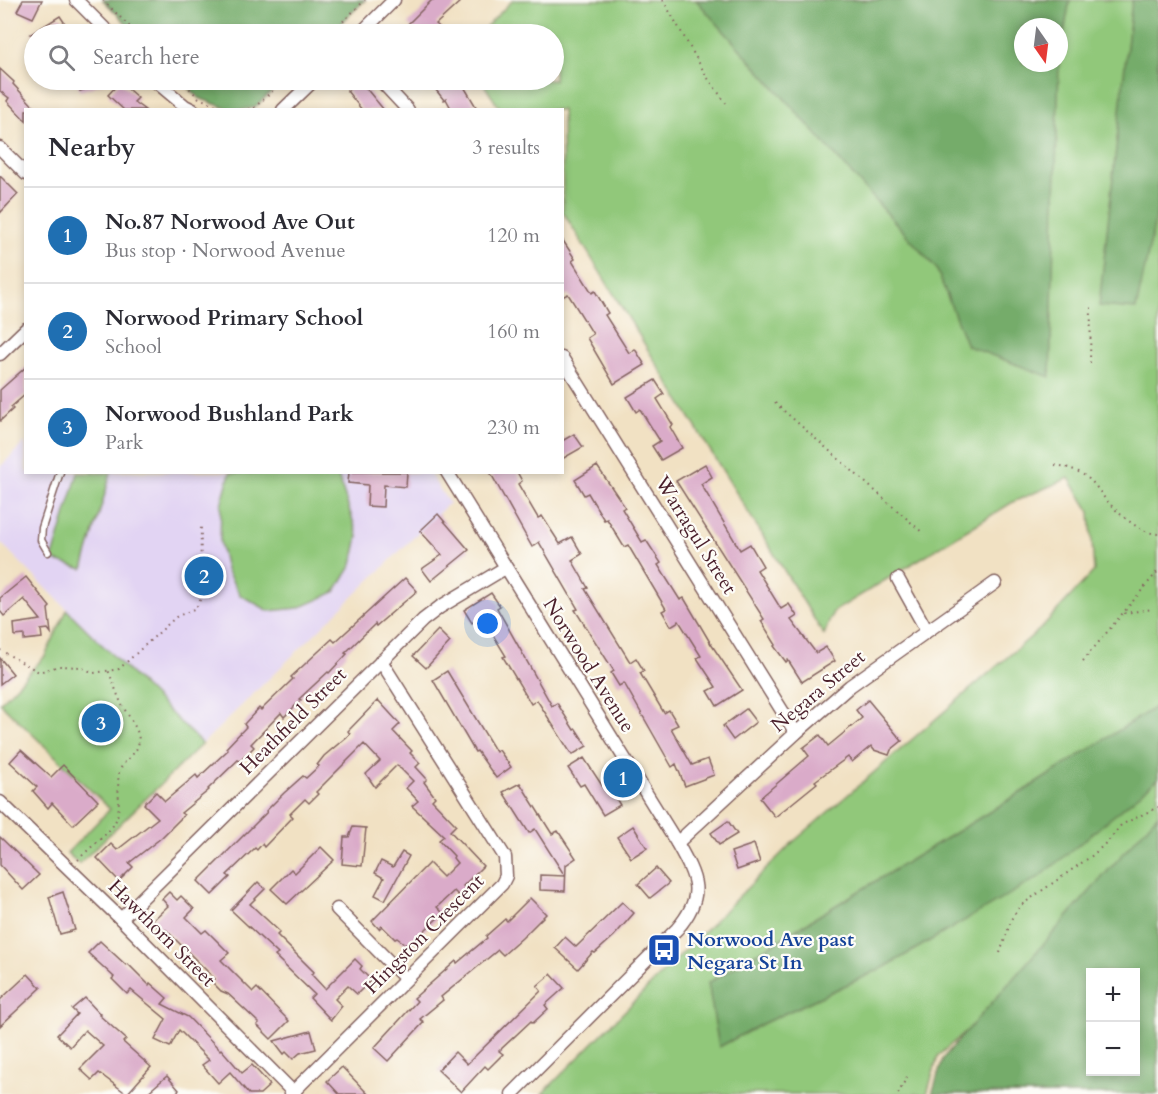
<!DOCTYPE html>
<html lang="en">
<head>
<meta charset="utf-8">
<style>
	:root { --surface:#fff; --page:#f2f2f3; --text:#2b2b33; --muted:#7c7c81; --line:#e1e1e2; --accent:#1f6fb2 }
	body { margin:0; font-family:Cardo,serif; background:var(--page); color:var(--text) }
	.controls { position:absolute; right:18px; bottom:18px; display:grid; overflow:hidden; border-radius:0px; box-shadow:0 3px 9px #0003 }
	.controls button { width:54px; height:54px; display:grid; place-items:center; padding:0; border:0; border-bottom:2px solid var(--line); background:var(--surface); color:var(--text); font:30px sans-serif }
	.compass { position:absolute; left:1014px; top:18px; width:54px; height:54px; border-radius:50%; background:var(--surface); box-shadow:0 3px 9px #0003; rotate:166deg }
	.you { position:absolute; left:488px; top:624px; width:21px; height:21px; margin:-15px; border:4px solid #fff; border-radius:50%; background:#1a73e8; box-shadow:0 0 0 9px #1a73e833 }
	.badge { display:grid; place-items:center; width:39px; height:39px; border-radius:50%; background:var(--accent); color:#fff; font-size:20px; font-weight:700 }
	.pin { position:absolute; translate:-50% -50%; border:3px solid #fff; box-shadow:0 2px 6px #0006 }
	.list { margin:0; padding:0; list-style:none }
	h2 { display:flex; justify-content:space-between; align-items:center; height:78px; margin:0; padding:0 24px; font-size:26px }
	h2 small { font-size:20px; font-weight:400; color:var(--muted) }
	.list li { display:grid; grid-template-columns:39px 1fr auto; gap:18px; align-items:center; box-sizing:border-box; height:96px; padding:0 24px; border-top:2px solid var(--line) }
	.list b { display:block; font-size:22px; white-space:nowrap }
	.list p { margin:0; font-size:20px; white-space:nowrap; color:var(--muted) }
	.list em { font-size:20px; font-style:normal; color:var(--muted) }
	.icon { flex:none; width:33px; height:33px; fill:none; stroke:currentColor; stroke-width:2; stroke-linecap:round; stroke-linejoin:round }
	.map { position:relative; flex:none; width:1158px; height:1094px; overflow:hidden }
	.search { position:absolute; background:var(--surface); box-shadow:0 3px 9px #0003; left:24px; top:24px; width:540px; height:66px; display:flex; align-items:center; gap:15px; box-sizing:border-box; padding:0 21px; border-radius:33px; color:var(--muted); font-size:22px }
	.panel { position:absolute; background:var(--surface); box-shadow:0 3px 9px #0003; left:24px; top:108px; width:540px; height:366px; border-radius:0px }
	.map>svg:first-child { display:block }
	.built { fill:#e2d4f3 }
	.green { fill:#91c87a; stroke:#6e7452; stroke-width:1.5; fill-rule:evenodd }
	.forest { fill:#74ac6a; stroke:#5f664a; stroke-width:1.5; fill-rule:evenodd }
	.building { fill:#daabc9 }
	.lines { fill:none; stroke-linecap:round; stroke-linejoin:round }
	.service-casing { stroke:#846360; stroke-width:9 }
	.minor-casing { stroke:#846360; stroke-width:15 }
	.path { stroke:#846360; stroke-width:2; stroke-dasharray:1.5 4.5; stroke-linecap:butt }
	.service { stroke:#fff; stroke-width:6 }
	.minor { stroke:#fff; stroke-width:12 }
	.labels { text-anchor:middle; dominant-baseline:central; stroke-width:4.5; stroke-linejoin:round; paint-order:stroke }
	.street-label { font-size:20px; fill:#4a1f2b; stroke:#fdfcf7 }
	.transit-label { font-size:20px; font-weight:bold; fill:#164399; stroke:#fdfcf7; text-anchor:start }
</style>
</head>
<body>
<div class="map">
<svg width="1158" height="1094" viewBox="0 0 1158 1094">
	<rect width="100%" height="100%" fill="#fdfcf7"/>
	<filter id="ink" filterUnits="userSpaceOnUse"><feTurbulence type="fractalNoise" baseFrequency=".0167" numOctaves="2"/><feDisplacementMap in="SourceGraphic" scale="12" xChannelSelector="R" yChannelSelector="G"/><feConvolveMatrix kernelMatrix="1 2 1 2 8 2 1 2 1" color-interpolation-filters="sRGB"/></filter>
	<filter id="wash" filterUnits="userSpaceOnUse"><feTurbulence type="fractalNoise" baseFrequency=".008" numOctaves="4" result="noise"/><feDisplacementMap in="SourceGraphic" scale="24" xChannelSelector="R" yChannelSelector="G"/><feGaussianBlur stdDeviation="1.35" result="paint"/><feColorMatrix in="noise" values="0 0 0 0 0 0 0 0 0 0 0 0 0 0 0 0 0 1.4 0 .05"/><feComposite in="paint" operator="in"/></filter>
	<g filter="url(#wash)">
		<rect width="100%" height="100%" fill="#f1e1c3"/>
		<polygon class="built" points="25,442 26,472 429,473 449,503 202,744 0,542 0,467"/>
		<g class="green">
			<path d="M513,0H1158V864L938,1056L927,1094H542L792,843L1040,629L1094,571L1090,512L1069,478L1013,502L833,612L824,635L563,212L562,110L500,109L481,80H554V34H479ZM1023,27H1059V63H1023Z"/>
			<polygon points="78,473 111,473 83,569 52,560"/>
			<polygon points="230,473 337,473 358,536 352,565 335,592 299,608 269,611 240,595 226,570 220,542 221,505"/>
			<polygon points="67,610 202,744 79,864 67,853 110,809 0,703 45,656"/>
		</g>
		<g class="forest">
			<polygon points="103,0 365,0 330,34 137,34"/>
			<polygon points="696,0 1070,0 1059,60 1059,27 1023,27 1023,63 1059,63 1050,377 967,346 936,268"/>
			<polygon points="1132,0 1158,0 1158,207 1136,309 1099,306"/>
			<polygon points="181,80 284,80 254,108 242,110 228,109 199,98"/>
			<polygon points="1158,705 1158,779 1041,876 885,967 764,1023 719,1047 708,983 1027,789"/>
			<path d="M1158,814V1094H932L943,1058ZM1136,972V1072H1090V972Z"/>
		</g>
		<g id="blocks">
			<g class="building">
				<polygon points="23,0 42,0 33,18 17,11"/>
				<polygon points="432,0 462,0 436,24 447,34 419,34 408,24"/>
				<polygon points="60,16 70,31 64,34 31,34"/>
				<polygon points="0,69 14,82 13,84 37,110 26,110 26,121 7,101 9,98 0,91"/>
				<polygon points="76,80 109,80 110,81 80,91"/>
				<polygon points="428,80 471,80 463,85 478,110 452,110 446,99 444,100"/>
				<polygon points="360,81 384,110 362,110 347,91"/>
				<polygon points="120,82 138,98 134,102 145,110 124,110 108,95"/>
				<polygon points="0,176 18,194 0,213"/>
				<polygon points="562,239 575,259 572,261 592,293 595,291 608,313 605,315 629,353 635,349 645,365 614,384 587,338 593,334 568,294 562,297"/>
				<polygon points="26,367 26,394 11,407 13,409 0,421 0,390"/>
				<polygon points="655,380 664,394 657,399 673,425 670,427 682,448 661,460 652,446 660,441 640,409 636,412 627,397"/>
				<polygon points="574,434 583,447 562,459 562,441"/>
				<polygon points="705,464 712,477 701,484 740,550 750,544 763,566 757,570 781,609 789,604 797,616 791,620 816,653 826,647 835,661 802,682 788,660 786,662 774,646 776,645 761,621 764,619 676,481"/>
				<polygon points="597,466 625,507 622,509 642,542 646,540 661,563 658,565 680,600 684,598 711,644 742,690 717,706 708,691 716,687 697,658 701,656 679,621 671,626 662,611 666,609 628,545 624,547 607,519 604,520 588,493 584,495 575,480"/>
				<polygon points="349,472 407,472 406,487 384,485 383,507 367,506 368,485 348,483"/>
				<polygon points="490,472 517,472 522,481 518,484 538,518 542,516 560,544 572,537 582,554 572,560 588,588 585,589 630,662 636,658 644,671 640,673 664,713 669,710 678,725 671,728 692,765 708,759 714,775 685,786 676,764 672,767 624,683 619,686 611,673 614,671 575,610 578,609 539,542 532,547"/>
				<polygon points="438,514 469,550 431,581 422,569 442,555 420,531"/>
				<polygon points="26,577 50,607 48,609 51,633 48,629 41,630 42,638 24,640 24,635 15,636 14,624 41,620 24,599 4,616 0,611 0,598"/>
				<polygon points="405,578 417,591 376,626 375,624 345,653 347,654 329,673 328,672 299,699 301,700 284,717 281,713 251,744 254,747 240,761 238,760 208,789 209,790 181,813 184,815 161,838 129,863 133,867 119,881 97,858 111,844 117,850 158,818 144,804 156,792 165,801 196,775 198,778 228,750 226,748 246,727 244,724 259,708 261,710 293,679 291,677 332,639 335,642"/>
				<polygon points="491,593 500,606 497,608 552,706 557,703 574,730 576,729 587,746 572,755 537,700 531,704 503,657 506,656 482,617 472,623 464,610"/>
				<polygon points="438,630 450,642 426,668 413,656"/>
				<polygon points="0,658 13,674 0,684"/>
				<polygon points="447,671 496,752 499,750 511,767 496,778 477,751 475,752 433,680"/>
				<polygon points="378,700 400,724 393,731 412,751 410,753 420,763 416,767 427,779 424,782 435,797 432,800 456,825 450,831 483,866 463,886 467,890 460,897 454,891 437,907 443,913 408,946 397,938 395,939 382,926 379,929 372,921 429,863 443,877 457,863 453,858 454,856 439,840 444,836 412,806 418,801 406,788 413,781 397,765 375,787 366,774 380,761 364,744 316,792 318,794 309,803 305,799 290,814 293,817 264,847 262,844 257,850 255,848 227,875 230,877 212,895 198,881 267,812 266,811 284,793 303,776 306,778 319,766 317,765 324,756 350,734 348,731"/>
				<polygon points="868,700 902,741 891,750 889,755 874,750 871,746 852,762 848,757 815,781 817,783 775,817 760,798 809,756 803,748 820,735 828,746 862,718 856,710"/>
				<polygon points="746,709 756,722 733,740 723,726"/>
				<polygon points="21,750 51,777 63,765 98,801 73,825 52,803 48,808 33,791 37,787 10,762"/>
				<polygon points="584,758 603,787 607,784 620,805 603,815 584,784 580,786 568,768"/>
				<polygon points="520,783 552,834 558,831 576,858 566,865 565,891 540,890 540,875 565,876 535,829 529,833 503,792"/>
				<polygon points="728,821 737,834 719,845 711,833"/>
				<polygon points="633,826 647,848 631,858 617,837"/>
				<polygon points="353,827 366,828 362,866 342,864 344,837 349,837"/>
				<polygon points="0,837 39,875 23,890 0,865"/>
				<polygon points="754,844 760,862 737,870 731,852"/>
				<polygon points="321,847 334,860 287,904 271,889 291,869 295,873"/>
				<polygon points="402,852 409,856 385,900 375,895 384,878 375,873 381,861 393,867"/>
				<polygon points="656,868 669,883 650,898 638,884"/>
				<polygon points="258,882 265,889 250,904 280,932 277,935 314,972 311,974 325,989 355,959 362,966 360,969 371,980 357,994 348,986 335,999 342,1006 331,1020 310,998 314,994 275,956 278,954 231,910"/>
				<polygon points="63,892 75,930 60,934 49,897"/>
				<polygon points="169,892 177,900 181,896 194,909 186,917 202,933 206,930 229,953 221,960 253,992 257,988 289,1021 271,1039 257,1025 259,1023 228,994 221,991 212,982 215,979 166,930 164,933 152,921 168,906 162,899"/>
				<polygon points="530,898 546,914 522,938 503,955 498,950 441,997 443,1000 420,1019 424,1022 388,1061 374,1048 417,1001 414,998 456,961 457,963 487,938 486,936 505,919 507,921"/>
				<polygon points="622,902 634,913 614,936 595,953 593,952 578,969 555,948 565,937 576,947"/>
				<polygon points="100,941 126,965 128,964 149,985 150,983 167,998 162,1004 188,1017 220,1050 221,1049 242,1073 252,1065 270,1085 260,1094 249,1094 230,1072 218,1083 202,1065 209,1060 179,1030 170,1047 155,1040 166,1019 131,990 127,994 112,979 114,977 88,953"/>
				<polygon points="28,974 41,988 0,1026 0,1000"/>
				<polygon points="551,974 564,988 545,1005 548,1009 533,1023 531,1021 499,1051 503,1054 488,1069 485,1066 461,1092 438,1070 455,1052 467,1064 541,991 537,986"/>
				<polygon points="85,998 100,1014 99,1015 126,1039 123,1042 151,1067 127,1094 99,1073 92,1080 80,1069 103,1046 85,1030 70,1047 57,1035 77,1014 72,1009"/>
				<polygon points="311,1031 316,1049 300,1053 293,1059 286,1052 284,1054 274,1041"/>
				<polygon points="342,1067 368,1094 339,1094 327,1081"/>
				<polygon points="167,1076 179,1090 175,1094 146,1094"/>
			</g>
		</g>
	</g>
	<g filter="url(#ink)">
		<use href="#blocks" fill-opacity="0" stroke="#846360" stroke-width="1.5"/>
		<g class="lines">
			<g class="service-casing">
				<polyline id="service" points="48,552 41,540 42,528 60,472"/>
			</g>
			<g class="minor-casing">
				<g id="minor">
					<polyline points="76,0 110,34"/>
					<polyline points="360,34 394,0"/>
					<polyline points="154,80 185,106 193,110"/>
					<polyline points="380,80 408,110"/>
					<polyline points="283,110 314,80"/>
					<polyline points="0,148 26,174"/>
					<polyline points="0,354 26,329"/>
					<polyline points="562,358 796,733"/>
					<path d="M447,472L677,843C697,879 706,895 677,929L512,1094"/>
					<polyline points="898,579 927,631"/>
					<polyline points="0,802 121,919 295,1094"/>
					<polyline points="677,843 796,733 850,686 995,583"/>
					<polyline points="337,909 406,979"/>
					<polyline points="121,919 423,620 440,607 505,568"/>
					<polyline points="291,1094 502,884 506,876 505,857 381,661"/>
				</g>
			</g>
			<g class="path">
				<polyline points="103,0 137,34"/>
				<polyline points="663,0 707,77 726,103"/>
				<polyline points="330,34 365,0"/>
				<polyline points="181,80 199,98 228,110"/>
				<polyline points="242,110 254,108 284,80"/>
				<polyline points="1090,363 1091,307"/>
				<polyline points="775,403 923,533"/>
				<path d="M1055,465C1068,467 1078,470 1089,479C1096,485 1101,494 1107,501C1119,514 1140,533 1158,534"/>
				<polyline points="1124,613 1153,609"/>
				<polyline points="0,650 39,672 59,666 80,667 94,673 119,669 176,617 196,608 200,600 201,524"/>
				<polyline points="1083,661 1158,571"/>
				<path d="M78,860C88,849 107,835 114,824C123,808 116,790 119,773C123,757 143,754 138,734C135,724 127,714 122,705C117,694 113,682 108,670"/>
				<polyline points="1000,953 1012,918 1020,906 1093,855 1110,839 1121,825 1158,807"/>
				<polyline points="898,1094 909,1073"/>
			</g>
			<use href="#service" class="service"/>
			<use href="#minor" class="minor"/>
		</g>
	</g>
	<defs>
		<g id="bus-square" transform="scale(1.725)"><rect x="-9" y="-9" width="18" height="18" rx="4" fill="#1a4fb4" stroke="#fdfcf7"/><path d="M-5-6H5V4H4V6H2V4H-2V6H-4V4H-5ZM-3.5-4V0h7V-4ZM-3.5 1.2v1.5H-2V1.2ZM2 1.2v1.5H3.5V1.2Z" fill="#fff"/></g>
	</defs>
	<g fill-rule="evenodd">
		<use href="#bus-square" x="664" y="950"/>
	</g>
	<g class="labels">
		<g class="street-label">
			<text transform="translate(696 535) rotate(58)">Warragul Street</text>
			<text transform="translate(589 665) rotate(58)">Norwood Avenue</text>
			<text transform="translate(818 691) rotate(-40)">Negara Street</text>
			<text transform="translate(293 721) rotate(-45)">Heathfield Street</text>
			<text transform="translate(162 933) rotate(45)">Hawthorn Street</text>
			<text transform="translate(424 934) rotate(-45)">Hingston Crescent</text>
		</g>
		<g class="transit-label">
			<text x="687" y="939">Norwood Ave past<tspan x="687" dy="23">Negara St In</tspan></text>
		</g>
	</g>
</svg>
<div class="controls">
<button>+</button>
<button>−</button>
</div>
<svg class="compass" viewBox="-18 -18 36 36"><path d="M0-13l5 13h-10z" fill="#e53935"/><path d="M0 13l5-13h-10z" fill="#7c7c81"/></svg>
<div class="you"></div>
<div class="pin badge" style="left:623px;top:778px">1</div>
<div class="pin badge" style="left:204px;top:576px">2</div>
<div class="pin badge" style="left:101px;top:723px">3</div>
<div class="search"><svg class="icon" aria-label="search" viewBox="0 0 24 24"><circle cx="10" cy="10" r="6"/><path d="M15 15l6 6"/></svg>Search here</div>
<section class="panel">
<h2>Nearby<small>3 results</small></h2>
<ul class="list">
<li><span class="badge">1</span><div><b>No.87 Norwood Ave Out</b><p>Bus stop · Norwood Avenue</p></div><em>120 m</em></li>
<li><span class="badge">2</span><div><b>Norwood Primary School</b><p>School</p></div><em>160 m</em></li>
<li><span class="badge">3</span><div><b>Norwood Bushland Park</b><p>Park</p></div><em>230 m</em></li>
</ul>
</section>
</div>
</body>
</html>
